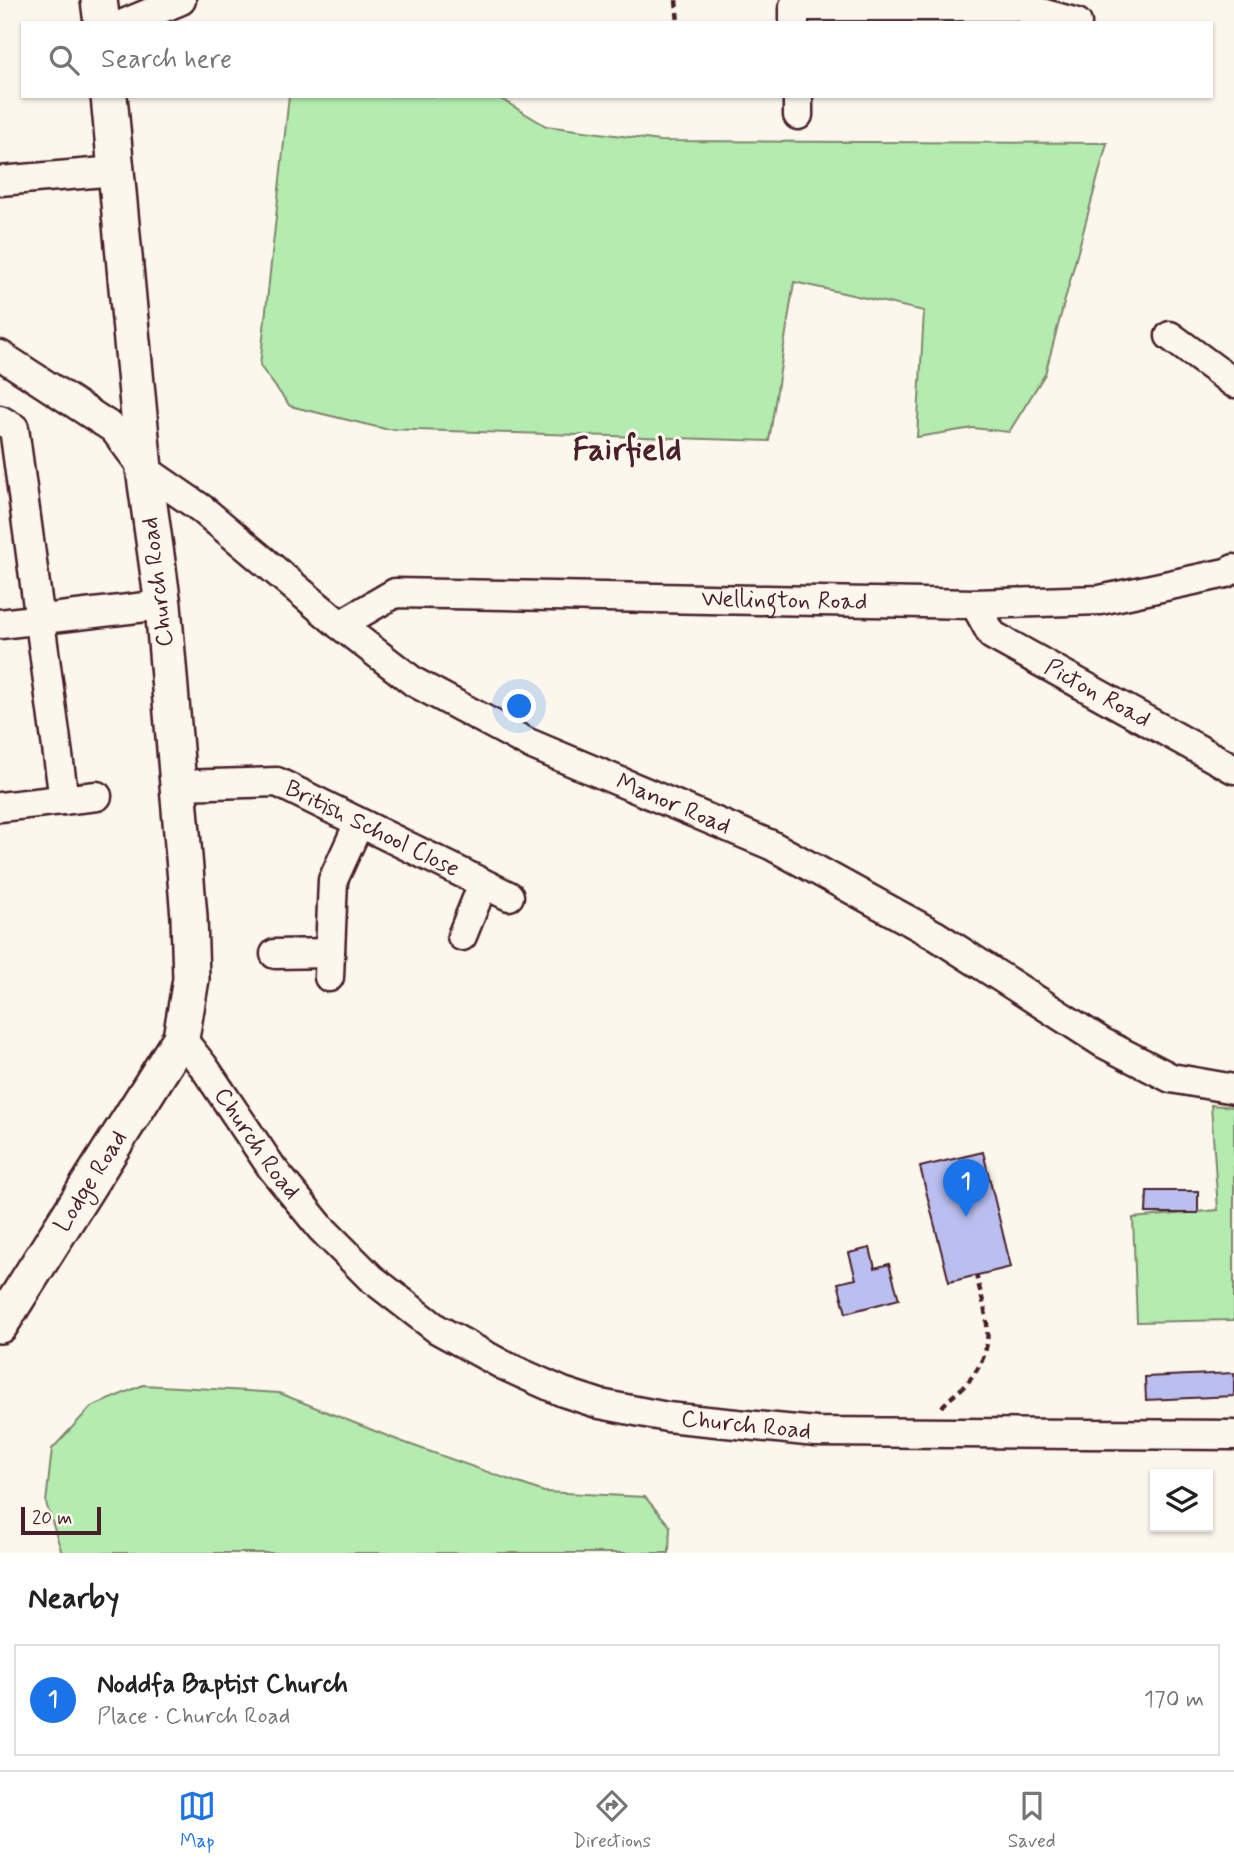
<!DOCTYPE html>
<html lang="en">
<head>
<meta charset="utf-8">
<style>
	:root { --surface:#fff; --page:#f2f2f2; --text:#222; --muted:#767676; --line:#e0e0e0; --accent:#1a73e8 }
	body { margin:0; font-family:Mynerve,sans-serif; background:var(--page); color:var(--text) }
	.controls { position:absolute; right:21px; bottom:21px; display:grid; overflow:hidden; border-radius:0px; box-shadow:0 2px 5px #0004 }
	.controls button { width:63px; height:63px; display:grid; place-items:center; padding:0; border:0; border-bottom:2px solid var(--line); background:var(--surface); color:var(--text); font:35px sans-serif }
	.scale { position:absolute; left:21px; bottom:18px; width:80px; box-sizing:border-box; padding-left:7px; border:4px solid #4a1f2b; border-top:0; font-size:19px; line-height:24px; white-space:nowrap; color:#4a1f2b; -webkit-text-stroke:5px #fbf7ec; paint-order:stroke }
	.you { position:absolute; left:520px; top:707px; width:24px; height:24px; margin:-18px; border:5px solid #fff; border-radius:50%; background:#1a73e8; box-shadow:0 0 0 10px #1a73e833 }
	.badge { display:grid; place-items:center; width:46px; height:46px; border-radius:50%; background:var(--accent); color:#fff; font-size:23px; font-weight:700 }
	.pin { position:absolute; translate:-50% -58px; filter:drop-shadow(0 2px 4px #0008) }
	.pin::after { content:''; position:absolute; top:37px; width:24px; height:21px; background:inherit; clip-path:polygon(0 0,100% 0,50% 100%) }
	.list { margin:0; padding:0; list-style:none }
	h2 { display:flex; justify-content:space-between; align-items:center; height:91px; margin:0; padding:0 28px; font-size:30px }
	h2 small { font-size:23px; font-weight:400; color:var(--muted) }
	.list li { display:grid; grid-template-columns:46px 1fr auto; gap:21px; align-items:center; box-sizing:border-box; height:112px; margin:0 14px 14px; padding:0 14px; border:2px solid var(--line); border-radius:0px }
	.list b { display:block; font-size:26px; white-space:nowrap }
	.list p { margin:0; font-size:23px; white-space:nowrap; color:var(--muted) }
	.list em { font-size:23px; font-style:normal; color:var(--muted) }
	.icon { flex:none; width:38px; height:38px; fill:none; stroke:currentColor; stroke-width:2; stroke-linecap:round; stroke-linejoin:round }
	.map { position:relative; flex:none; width:1234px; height:1553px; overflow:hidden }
	.search { position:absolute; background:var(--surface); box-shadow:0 2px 5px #0004; left:21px; right:21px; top:21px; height:77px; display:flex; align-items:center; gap:18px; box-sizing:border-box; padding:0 24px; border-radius:0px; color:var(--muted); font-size:26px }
	.sheet { height:217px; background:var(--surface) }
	nav { display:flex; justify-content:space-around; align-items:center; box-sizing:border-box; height:98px; border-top:2px solid var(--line); background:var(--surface); font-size:19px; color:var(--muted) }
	nav a { display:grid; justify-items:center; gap:4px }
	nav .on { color:var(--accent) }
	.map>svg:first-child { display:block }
	.green { fill:#b4ecaf; stroke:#7f866d; stroke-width:2 }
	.building { fill:#babff0; stroke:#4a1f2b; stroke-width:2 }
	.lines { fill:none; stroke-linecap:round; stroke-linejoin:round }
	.minor-casing { stroke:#4a1f2b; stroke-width:33 }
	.major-casing { stroke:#4a1f2b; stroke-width:40 }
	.path { stroke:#4a1f2b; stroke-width:4.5; stroke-dasharray:7 5; stroke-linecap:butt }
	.minor { stroke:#fbf7ec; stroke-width:28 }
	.major { stroke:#fbf7ec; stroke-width:35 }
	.labels { text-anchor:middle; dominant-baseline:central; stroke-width:6; stroke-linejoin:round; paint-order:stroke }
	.street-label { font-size:24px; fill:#4a1f2b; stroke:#fbf7ec }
	.district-label { font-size:32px; font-weight:bold; fill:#4a1f2b; stroke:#fbf7ec }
</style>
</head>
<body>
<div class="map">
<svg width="1234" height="1553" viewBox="0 0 1234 1553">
	<rect width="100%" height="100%" fill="#fbf7ec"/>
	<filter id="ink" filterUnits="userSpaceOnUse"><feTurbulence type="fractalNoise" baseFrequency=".0143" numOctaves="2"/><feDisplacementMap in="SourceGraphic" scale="14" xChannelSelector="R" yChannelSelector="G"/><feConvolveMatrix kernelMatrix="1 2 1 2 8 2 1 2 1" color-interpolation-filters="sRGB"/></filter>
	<g filter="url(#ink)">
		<g class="green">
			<polygon points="289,96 496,96 546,126 660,141 1107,143 1045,374 1009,432 973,428 917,437 924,311 794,282 769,441 385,429 290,406 260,366"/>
			<polygon points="1211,1105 1234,1107 1234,1320 1137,1322 1133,1218 1218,1210"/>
			<polygon points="143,1385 279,1393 400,1441 544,1492 645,1497 670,1526 669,1553 62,1553 46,1503 52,1449 91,1407"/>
		</g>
		<g class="building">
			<polygon points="983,1152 1011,1267 949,1282 920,1167"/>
			<polygon points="1147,1191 1198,1191 1198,1213 1146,1213"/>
			<polygon points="870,1248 875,1268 889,1264 899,1299 846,1313 838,1283 856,1279 849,1253"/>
			<polygon points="1234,1373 1234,1396 1146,1400 1145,1377"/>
		</g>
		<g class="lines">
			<g class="minor-casing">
				<g id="minor">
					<polyline points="1016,6 1077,23"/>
					<polyline points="126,23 181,0"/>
					<polyline points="794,23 794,6 1016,6 1017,0"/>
					<polyline points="798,96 798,115"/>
					<polyline points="0,181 116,171"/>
					<polyline points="1170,336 1234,383"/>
					<path id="s1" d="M0,355L114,429L144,469L202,509L340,625L414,682L528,743L771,845L935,935L1103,1043L1171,1078L1234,1089"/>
					<polyline points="0,420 14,428 64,800"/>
					<path id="s2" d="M975,604L992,635L1234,769"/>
					<polyline points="0,624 163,605"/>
					<path id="s3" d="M340,625L395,593L975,604L1100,600L1226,573L1234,569"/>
					<path id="s4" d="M177,785L277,782L509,896"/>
					<polyline points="0,807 97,796"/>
					<polyline points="462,936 483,884"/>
					<polyline points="275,954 330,953"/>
					<polyline points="329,977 333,880 359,823"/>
					<path id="s5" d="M181,1038L204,1067L272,1168L321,1228L371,1278L437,1329L503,1365L563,1392L600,1404L667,1417L816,1432L1234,1435"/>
				</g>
			</g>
			<g class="major-casing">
				<g id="major">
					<polyline points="99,0 102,23"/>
					<path id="s6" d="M0,1325L181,1038L191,979L189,917L163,605L144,469L109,96"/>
				</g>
			</g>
			<g class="path">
				<polyline points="676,0 678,23"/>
				<path d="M942,1407C949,1398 959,1392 966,1384C999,1348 987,1318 976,1275"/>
			</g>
			<use href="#minor" class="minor"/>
			<use href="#major" class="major"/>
		</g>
	</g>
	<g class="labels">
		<g class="street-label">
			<text transform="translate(158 582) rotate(-97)">Church Road</text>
			<text stroke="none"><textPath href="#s3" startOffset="453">Wellington Road</textPath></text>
			<text stroke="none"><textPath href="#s2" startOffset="156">Picton Road</textPath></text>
			<text stroke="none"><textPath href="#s1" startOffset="817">Manor Road</textPath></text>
			<text stroke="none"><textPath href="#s4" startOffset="206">British School Close</textPath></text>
			<text stroke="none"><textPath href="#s5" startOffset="130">Church Road</textPath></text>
			<text stroke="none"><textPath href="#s6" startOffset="170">Lodge Road</textPath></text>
			<text stroke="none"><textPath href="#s5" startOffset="718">Church Road</textPath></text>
		</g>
		<g class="district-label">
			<text x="627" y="450">Fairfield</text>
		</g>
	</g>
</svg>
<div class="controls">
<button><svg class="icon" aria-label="layers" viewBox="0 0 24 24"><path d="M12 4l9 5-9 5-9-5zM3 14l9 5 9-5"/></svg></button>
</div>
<div class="scale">20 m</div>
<div class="you"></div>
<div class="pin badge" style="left:966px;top:1217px">1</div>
<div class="search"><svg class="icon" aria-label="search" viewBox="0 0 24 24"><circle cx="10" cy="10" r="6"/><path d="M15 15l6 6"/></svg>Search here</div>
</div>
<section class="sheet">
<h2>Nearby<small></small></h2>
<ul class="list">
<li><span class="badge">1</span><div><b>Noddfa Baptist Church</b><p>Place · Church Road</p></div><em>170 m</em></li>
</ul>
</section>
<nav>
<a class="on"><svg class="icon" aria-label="map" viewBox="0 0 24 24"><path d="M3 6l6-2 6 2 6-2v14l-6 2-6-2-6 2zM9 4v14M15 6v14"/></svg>Map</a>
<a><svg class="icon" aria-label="directions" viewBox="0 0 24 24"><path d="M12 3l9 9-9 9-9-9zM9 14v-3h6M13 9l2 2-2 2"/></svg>Directions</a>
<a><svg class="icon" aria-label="saved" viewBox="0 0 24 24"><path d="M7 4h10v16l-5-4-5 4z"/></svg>Saved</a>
</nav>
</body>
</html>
